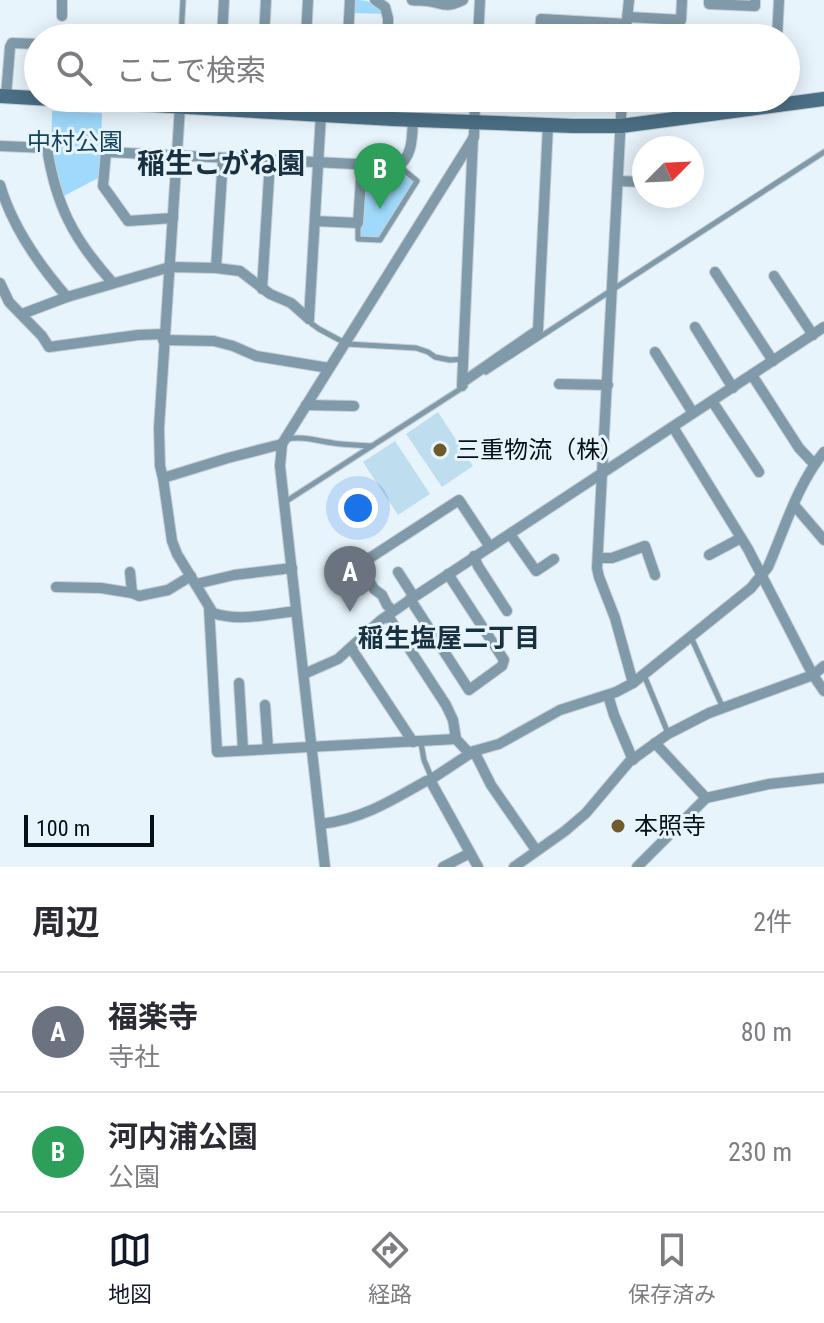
<!DOCTYPE html>
<html lang="ja">
<head>
<meta charset="utf-8">
<style>
	:root { --surface:#fff; --page:#f7f7f7; --text:#2b2b33; --muted:#7c7c81; --line:#e1e1e2; --accent:#111827 }
	body { margin:0; font-family:"Roboto Condensed","Noto Sans JP",sans-serif; background:var(--page); color:var(--text) }
	.compass { position:absolute; left:632px; top:136px; width:72px; height:72px; border-radius:50%; background:var(--surface); box-shadow:0 4px 20px #0003; rotate:66deg }
	.scale { position:absolute; left:24px; bottom:20px; width:130px; box-sizing:border-box; padding-left:8px; border:4px solid #061016; border-top:0; font-size:22px; line-height:28px; white-space:nowrap; color:#061016; -webkit-text-stroke:6px #e8f4fc; paint-order:stroke }
	.you { position:absolute; left:358px; top:508px; width:28px; height:28px; margin:-20px; border:6px solid #fff; border-radius:50%; background:#1a73e8; box-shadow:0 0 0 12px #1a73e833 }
	.badge { display:grid; place-items:center; width:52px; height:52px; border-radius:50%; background:var(--accent); color:#fff; font-size:26px; font-weight:700 }
	.pin { position:absolute; translate:-50% -66px; filter:drop-shadow(0 2px 4px #0008) }
	.pin::after { content:''; position:absolute; top:42px; width:28px; height:24px; background:inherit; clip-path:polygon(0 0,100% 0,50% 100%) }
	.list { margin:0; padding:0; list-style:none }
	h2 { display:flex; justify-content:space-between; align-items:center; height:104px; margin:0; padding:0 32px; font-size:34px }
	h2 small { font-size:26px; font-weight:400; color:var(--muted) }
	.list li { display:grid; grid-template-columns:52px 1fr auto; gap:24px; align-items:center; box-sizing:border-box; height:120px; padding:0 32px; border-top:2px solid var(--line) }
	.list b { display:block; font-size:30px; white-space:nowrap }
	.list p { margin:0; font-size:26px; white-space:nowrap; color:var(--muted) }
	.list em { font-size:26px; font-style:normal; color:var(--muted) }
	.icon { flex:none; width:44px; height:44px; fill:none; stroke:currentColor; stroke-width:2; stroke-linecap:round; stroke-linejoin:round }
	.map { position:relative; flex:none; width:824px; height:867px; overflow:hidden }
	.search { position:absolute; background:var(--surface); box-shadow:0 4px 20px #0003; left:24px; right:24px; top:24px; height:88px; display:flex; align-items:center; gap:20px; box-sizing:border-box; padding:0 28px; border-radius:44px; color:var(--muted); font-size:30px }
	.sheet { height:344px; background:var(--surface) }
	nav { display:flex; justify-content:space-around; align-items:center; box-sizing:border-box; height:112px; border-top:2px solid var(--line); background:var(--surface); font-size:22px; color:var(--muted) }
	nav a { display:grid; justify-items:center; gap:4px }
	nav .on { color:var(--accent) }
	.map>svg:first-child { display:block }
	.green { fill:#9fdafc }
	.building { fill:#beddef }
	.lines { fill:none; stroke-linecap:round; stroke-linejoin:round }
	.service-casing { stroke:#c4d0d7; stroke-width:7 }
	.minor-casing { stroke:#c4d0d7; stroke-width:12 }
	.secondary-casing { stroke:#c4d0d7; stroke-width:16 }
	.service { stroke:#819aa9; stroke-width:5 }
	.minor { stroke:#819aa9; stroke-width:10 }
	.secondary { stroke:#4b6f85; stroke-width:14 }
	.poi-dot { fill:#705a2a; stroke:#e8f4fc; stroke-width:3 }
	.labels { text-anchor:middle; dominant-baseline:central; stroke-width:6; stroke-linejoin:round; paint-order:stroke }
	.park-label { font-size:24px; fill:#14445c; stroke:#e8f4fc }
	.poi-label { font-size:24px; fill:#061016; stroke:#e8f4fc; text-anchor:start }
	.neighbourhood-label { font-size:26px; font-weight:bold; fill:#183140; stroke:#e8f4fc }
	.quarter-label { font-size:28px; font-weight:bold; fill:#183140; stroke:#e8f4fc }
</style>
</head>
<body>
<div class="map">
<svg width="824" height="867" viewBox="0 0 824 867">
	<rect width="100%" height="100%" fill="#e8f4fc"/>
	<g class="green">
		<path d="M354,0C367,0 376,2 384,14L353,13Z"/>
		<path d="M52,111L102,113L100,177L62,197C52,165 51,144 52,111Z"/>
		<polygon points="367,168 403,170 415,182 379,238 360,237 364,172"/>
	</g>
	<g class="building">
		<polygon points="438,412 473,466 442,487 406,434"/>
		<polygon points="395,441 430,494 398,515 363,462"/>
	</g>
	<g class="lines">
		<g class="service-casing">
			<g id="service">
				<polyline points="181,38 183,0"/>
				<polyline points="358,224 358,239 380,240 417,181 399,166"/>
				<polyline points="309,320 312,324 319,329 347,344 416,348 428,352 435,357 450,360 464,359"/>
				<polyline points="486,372 824,152"/>
				<path d="M287,439C303,436 317,441 333,443C346,445 359,445 372,446"/>
				<polyline points="285,502 465,386"/>
				<polyline points="691,637 723,708"/>
				<polyline points="644,675 668,733"/>
				<polyline points="421,743 424,760 432,779"/>
			</g>
		</g>
		<g class="minor-casing">
			<g id="minor">
				<polyline points="375,0 385,7 388,18 388,38"/>
				<path d="M412,0C417,1 422,0 427,1C444,3 445,9 463,0"/>
				<polyline points="709,0 709,4 755,6 755,0"/>
				<polyline points="62,16 62,0"/>
				<polyline points="629,17 681,20 682,0"/>
				<polyline points="222,38 224,0"/>
				<polyline points="264,38 266,0"/>
				<polyline points="306,38 308,0"/>
				<polyline points="348,38 350,0"/>
				<polyline points="478,38 480,0"/>
				<polyline points="540,38 541,19 626,24"/>
				<polyline points="625,38 629,0"/>
				<polyline points="777,38 779,0"/>
				<polyline points="6,96 10,47 12,43 38,44"/>
				<polyline points="622,98 597,568 599,577 615,618 633,683"/>
				<path d="M180,107L159,428L160,466L163,478L172,541L177,554L213,613C239,622 270,614 296,611"/>
				<polyline points="385,117 386,98"/>
				<path d="M0,146L47,148C56,206 74,240 113,283"/>
				<polyline points="619,181 644,182"/>
				<path d="M0,185C12,226 40,266 67,297"/>
				<path d="M173,218L128,221L103,186L106,152L397,166C413,158 412,136 413,120"/>
				<polyline points="315,221 358,223 362,165"/>
				<polyline points="216,268 223,158"/>
				<polyline points="715,272 773,361"/>
				<polyline points="774,276 813,335"/>
				<polyline points="0,283 9,302 42,336 49,347 138,335 164,334"/>
				<polyline points="262,289 270,161"/>
				<polyline points="22,314 67,297 170,267 216,268 240,271 270,294 291,303 309,319"/>
				<polyline points="309,319 321,114"/>
				<polyline points="695,327 733,388"/>
				<polyline points="163,340 214,341 233,346 256,356 329,368"/>
				<polyline points="655,352 693,413"/>
				<polyline points="752,375 799,448 814,464"/>
				<polyline points="463,382 538,330 548,125"/>
				<polyline points="559,384 608,385"/>
				<polyline points="462,386 473,138"/>
				<polyline points="712,401 759,472"/>
				<polyline points="306,405 354,406"/>
				<polyline points="673,427 748,549 813,675 824,691"/>
				<polyline points="163,478 228,458 282,444"/>
				<polyline points="794,505 824,540"/>
				<polyline points="510,534 536,571 554,559"/>
				<polyline points="709,555 741,538"/>
				<polyline points="353,556 374,589 382,595 387,605 393,611"/>
				<polyline points="474,556 478,566 507,611"/>
				<polyline points="598,558 612,558 645,546 655,575"/>
				<polyline points="359,565 459,500 490,547"/>
				<polyline points="130,572 132,593"/>
				<polyline points="398,572 414,597"/>
				<polyline points="196,584 234,575 292,568"/>
				<polyline points="56,587 101,588 132,593 139,596 168,590 191,576"/>
				<polyline points="410,599 469,690 502,666 504,660 448,574"/>
				<polyline points="209,607 217,752 456,739"/>
				<polyline points="388,616 446,705 453,720 456,739 470,754"/>
				<polyline points="351,648 413,742"/>
				<polyline points="304,674 338,659 381,620 414,597 824,327"/>
				<polyline points="239,683 243,750"/>
				<polyline points="608,695 614,715 633,760"/>
				<polyline points="265,705 268,749"/>
				<polyline points="655,743 706,798"/>
				<polyline points="474,751 491,785 536,850"/>
				<polyline points="430,780 478,867"/>
				<path d="M321,824C362,819 391,801 426,781L430,780L474,751L499,744L560,710L616,692L633,683L751,588L768,567C785,528 797,485 824,452"/>
				<polyline points="325,867 280,466 282,444 474,137 475,98"/>
				<polyline points="443,867 470,853"/>
				<polyline points="514,867 565,831 586,813 629,762 668,734 709,713 813,675 824,666"/>
				<polyline points="637,867 706,798 769,784 824,778"/>
			</g>
		</g>
		<g class="secondary-casing">
			<polyline id="secondary" points="0,96 393,119 573,126 621,126 824,99"/>
		</g>
		<use href="#service" class="service"/>
		<use href="#minor" class="minor"/>
		<use href="#secondary" class="secondary"/>
	</g>
	<g class="poi-dot">
		<circle cx="440" cy="450" r="8"/>
		<circle cx="618" cy="826" r="8"/>
	</g>
	<g class="labels">
		<g class="park-label">
			<text x="75" y="142">中村公園</text>
		</g>
		<g class="poi-label">
			<text x="456" y="450">三重物流（株）</text>
			<text x="634" y="826">本照寺</text>
		</g>
		<g class="neighbourhood-label">
			<text x="449" y="638">稲生塩屋二丁目</text>
		</g>
		<g class="quarter-label">
			<text x="221" y="163">稲生こがね園</text>
		</g>
	</g>
</svg>
<svg class="compass" viewBox="-18 -18 36 36"><path d="M0-13l5 13h-10z" fill="#e53935"/><path d="M0 13l5-13h-10z" fill="#7c7c81"/></svg>
<div class="scale">100 m</div>
<div class="you"></div>
<div class="pin badge" style="left:350px;top:612px;background:#6b7280">A</div>
<div class="pin badge" style="left:380px;top:209px;background:#2e9e5b">B</div>
<div class="search"><svg class="icon" aria-label="search" viewBox="0 0 24 24"><circle cx="10" cy="10" r="6"/><path d="M15 15l6 6"/></svg>ここで検索</div>
</div>
<section class="sheet">
<h2>周辺<small>2件</small></h2>
<ul class="list">
<li><span class="badge" style="background:#6b7280">A</span><div><b>福楽寺</b><p>寺社</p></div><em>80 m</em></li>
<li><span class="badge" style="background:#2e9e5b">B</span><div><b>河内浦公園</b><p>公園</p></div><em>230 m</em></li>
</ul>
</section>
<nav>
<a class="on"><svg class="icon" aria-label="map" viewBox="0 0 24 24"><path d="M3 6l6-2 6 2 6-2v14l-6 2-6-2-6 2zM9 4v14M15 6v14"/></svg>地図</a>
<a><svg class="icon" aria-label="directions" viewBox="0 0 24 24"><path d="M12 3l9 9-9 9-9-9zM9 14v-3h6M13 9l2 2-2 2"/></svg>経路</a>
<a><svg class="icon" aria-label="saved" viewBox="0 0 24 24"><path d="M7 4h10v16l-5-4-5 4z"/></svg>保存済み</a>
</nav>
</body>
</html>
